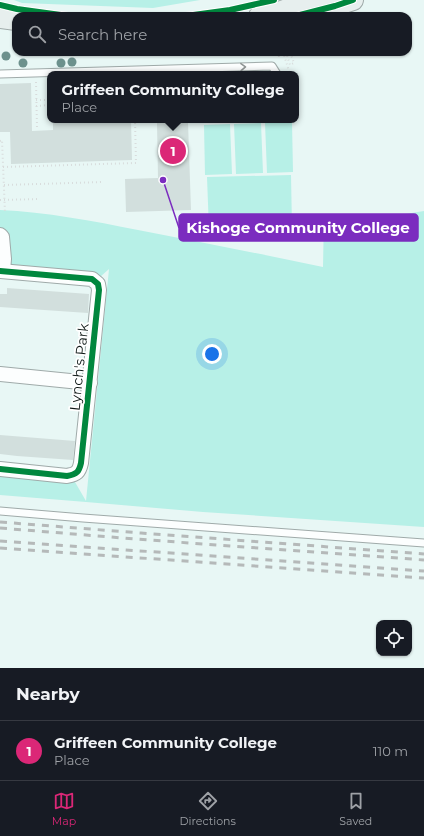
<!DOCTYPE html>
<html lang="en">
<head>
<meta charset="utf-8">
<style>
	:root { --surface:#171b24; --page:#242831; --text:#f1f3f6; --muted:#9ea1a6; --line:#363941; --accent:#db2777 }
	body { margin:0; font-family:Montserrat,sans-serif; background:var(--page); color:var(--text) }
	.controls { position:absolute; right:12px; bottom:12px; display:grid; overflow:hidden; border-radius:8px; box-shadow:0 1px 3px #0004 }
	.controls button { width:36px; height:36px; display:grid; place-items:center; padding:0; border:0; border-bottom:1px solid var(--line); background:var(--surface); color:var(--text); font:20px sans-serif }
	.you { position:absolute; left:212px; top:354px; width:14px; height:14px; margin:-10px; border:3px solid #fff; border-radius:50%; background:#1a73e8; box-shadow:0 0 0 6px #1a73e833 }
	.badge { display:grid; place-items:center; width:26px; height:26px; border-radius:50%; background:var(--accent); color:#fff; font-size:13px; font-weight:700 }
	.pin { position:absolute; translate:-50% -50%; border:2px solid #fff; box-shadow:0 1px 4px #0006 }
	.popup { position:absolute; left:47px; top:71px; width:252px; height:52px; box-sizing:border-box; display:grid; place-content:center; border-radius:8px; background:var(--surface); filter:drop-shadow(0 1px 3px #0005); font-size:13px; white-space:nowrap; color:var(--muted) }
	.popup b { font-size:15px; color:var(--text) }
	.popup::after { content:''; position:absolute; left:50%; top:100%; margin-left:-8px; border:8px solid transparent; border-top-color:var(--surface) }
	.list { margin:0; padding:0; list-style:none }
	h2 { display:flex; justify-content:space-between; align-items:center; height:52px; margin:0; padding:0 16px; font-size:17px }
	h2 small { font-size:13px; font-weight:400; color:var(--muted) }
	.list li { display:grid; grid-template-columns:26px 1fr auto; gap:12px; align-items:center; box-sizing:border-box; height:60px; padding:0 16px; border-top:1px solid var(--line) }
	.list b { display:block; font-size:15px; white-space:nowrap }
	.list p { margin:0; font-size:13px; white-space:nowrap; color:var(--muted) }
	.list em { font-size:13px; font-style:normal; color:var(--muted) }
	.icon { flex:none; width:22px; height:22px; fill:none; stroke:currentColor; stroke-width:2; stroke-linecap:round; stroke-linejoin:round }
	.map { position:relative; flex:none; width:424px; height:668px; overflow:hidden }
	.search { position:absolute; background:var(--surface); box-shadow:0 1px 3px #0004; left:12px; right:12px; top:12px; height:44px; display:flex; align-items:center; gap:10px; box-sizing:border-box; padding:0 14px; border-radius:12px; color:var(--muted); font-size:15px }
	.sheet { height:112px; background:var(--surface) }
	nav { display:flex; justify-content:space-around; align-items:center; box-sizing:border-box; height:56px; border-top:1px solid var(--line); background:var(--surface); font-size:11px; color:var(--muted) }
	nav a { display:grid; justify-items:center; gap:2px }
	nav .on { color:var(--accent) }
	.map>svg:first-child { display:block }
	.green { fill:#b7f0e7 }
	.building { fill:#d2dfdd }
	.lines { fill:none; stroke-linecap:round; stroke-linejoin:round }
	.lane-casing { stroke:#9faaa9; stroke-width:9 }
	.street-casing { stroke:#9faaa9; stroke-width:16 }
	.secondary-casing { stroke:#9faaa9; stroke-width:22 }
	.path { stroke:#d8dcdc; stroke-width:2; stroke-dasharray:1 3; stroke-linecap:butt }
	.lane { stroke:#fcfefe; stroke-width:7 }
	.street { stroke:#fcfefe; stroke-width:14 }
	.secondary { stroke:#e7efee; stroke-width:20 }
	.rail { stroke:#b5b9b9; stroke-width:3; stroke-dasharray:7 7; stroke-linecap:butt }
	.cycleway-casing { stroke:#fff; stroke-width:8 }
	.cycleway { stroke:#00873e; stroke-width:6 }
	.tree { fill:#6d918d }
	.oneway { stroke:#909695 }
	.labels { text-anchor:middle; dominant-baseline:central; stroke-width:3.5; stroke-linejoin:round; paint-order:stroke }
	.street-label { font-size:14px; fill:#0d1715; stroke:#fff }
	.leader { fill:none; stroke:#7b2cbf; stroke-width:1.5 }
	.callout-dot { fill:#7b2cbf; stroke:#fff; stroke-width:1.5 }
	.callout { fill:#7b2cbf; stroke:#7b2cbf; stroke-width:1.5 }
	.callout-label { font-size:15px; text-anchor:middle; font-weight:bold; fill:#fff }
</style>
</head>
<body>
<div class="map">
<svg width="424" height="668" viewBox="0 0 424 668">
	<rect width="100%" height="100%" fill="#e8f7f5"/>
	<g class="green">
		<polygon points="14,0 200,0 153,8 22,3"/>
		<polygon points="292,122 293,172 267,173 265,123"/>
		<polygon points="261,123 263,173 236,174 234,124"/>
		<polygon points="230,124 232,174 205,175 204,125"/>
		<polygon points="291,175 292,228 209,230 207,177"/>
		<path d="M0,210C46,212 93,221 138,230C200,242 262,254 323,267L324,216L387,217L424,211V527L203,512L86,502L0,495V464L68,470L86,501L109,269L90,286L0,278Z"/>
	</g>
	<g class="building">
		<polygon points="31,83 32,131 53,130 53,120 131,120 132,160 11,164 10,132 0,132 0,84"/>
		<polygon points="188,122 191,210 126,212 125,179 158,178 157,123"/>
		<polygon points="7,288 89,294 88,313 0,307 0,294 7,294"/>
		<polygon points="0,435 75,441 73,460 17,456 0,454"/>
	</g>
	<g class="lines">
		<g class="lane-casing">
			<g id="lane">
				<polyline points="0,74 272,66 277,74"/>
				<polyline points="0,511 83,518 424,543"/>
			</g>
		</g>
		<g class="street-casing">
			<g id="street">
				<polyline points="0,235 2,237 4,259 3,271"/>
				<path d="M0,271L92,279L98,284L99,290L81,463C79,472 77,474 67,476L0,469"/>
				<polyline points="0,374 90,383"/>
			</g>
		</g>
		<g class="secondary-casing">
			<g id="secondary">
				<polyline points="259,16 279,12 309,1"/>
				<polyline points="296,16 335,6 353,0"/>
				<polyline points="0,18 16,20"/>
			</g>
		</g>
		<g class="path">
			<polyline points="278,52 279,57"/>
			<polyline points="283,52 290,74"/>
			<polyline points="286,52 290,65 294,63 290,52"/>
			<polyline points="36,82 37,128"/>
			<polyline points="36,100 50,100"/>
			<polyline points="36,106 50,105"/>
			<polyline points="0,141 2,140 5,213"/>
			<polyline points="3,167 136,163 135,120"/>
			<polyline points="4,185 103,182"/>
			<polyline points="0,200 40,199"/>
		</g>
		<use href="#lane" class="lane"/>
		<use href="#street" class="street"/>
		<use href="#secondary" class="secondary"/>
		<g class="rail">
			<polyline points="0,522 141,533 424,554"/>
			<polyline points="0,528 135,539 424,560"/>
			<polyline points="0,541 424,571"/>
			<polyline points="0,548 424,578"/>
		</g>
		<g class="cycleway-casing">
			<g id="cycleway">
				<polyline points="0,5 17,9 68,16"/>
				<polyline points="186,16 230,10 274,0"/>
				<polyline points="296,16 335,6 353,0"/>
				<path d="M0,271L92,279L98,284L99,290L81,463C79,472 77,474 67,476L0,469"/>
			</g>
		</g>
		<use href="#cycleway" class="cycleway"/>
	</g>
	<g class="tree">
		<circle cx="6" cy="56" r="4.5"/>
		<circle cx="72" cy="62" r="4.5"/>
		<circle cx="23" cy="63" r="4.5"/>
		<circle cx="61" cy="63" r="4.5"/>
	</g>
	<defs><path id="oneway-chevron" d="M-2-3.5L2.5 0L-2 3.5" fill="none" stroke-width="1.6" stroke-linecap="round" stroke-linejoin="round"/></defs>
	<use class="oneway" href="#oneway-chevron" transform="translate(243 67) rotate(-2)"/>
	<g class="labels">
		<g class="street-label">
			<text transform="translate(79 367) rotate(-84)">Lynch's Park</text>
		</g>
	</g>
	<path class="leader" d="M163 180L179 228"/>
	<circle class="callout-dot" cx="163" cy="180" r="4"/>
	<rect class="callout" x="179" y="214" width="239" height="27" rx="4"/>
	<g class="callout-label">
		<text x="298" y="233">Kishoge Community College</text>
	</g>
</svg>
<div class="controls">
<button><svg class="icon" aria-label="locate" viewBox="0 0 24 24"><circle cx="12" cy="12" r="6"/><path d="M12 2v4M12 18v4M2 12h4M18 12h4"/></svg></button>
</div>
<div class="you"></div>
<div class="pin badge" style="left:173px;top:151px">1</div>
<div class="popup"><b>Griffeen Community College</b>Place</div>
<div class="search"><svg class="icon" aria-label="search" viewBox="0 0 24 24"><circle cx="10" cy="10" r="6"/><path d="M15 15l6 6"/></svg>Search here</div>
</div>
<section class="sheet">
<h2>Nearby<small></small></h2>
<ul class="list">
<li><span class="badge">1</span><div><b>Griffeen Community College</b><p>Place</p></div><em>110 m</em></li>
</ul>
</section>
<nav>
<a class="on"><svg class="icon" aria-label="map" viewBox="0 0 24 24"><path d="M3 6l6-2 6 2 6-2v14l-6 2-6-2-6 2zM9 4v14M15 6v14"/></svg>Map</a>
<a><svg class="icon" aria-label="directions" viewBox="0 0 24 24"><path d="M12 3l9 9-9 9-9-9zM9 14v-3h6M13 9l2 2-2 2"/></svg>Directions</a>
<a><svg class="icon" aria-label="saved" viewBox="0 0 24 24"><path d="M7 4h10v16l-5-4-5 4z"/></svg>Saved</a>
</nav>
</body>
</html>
